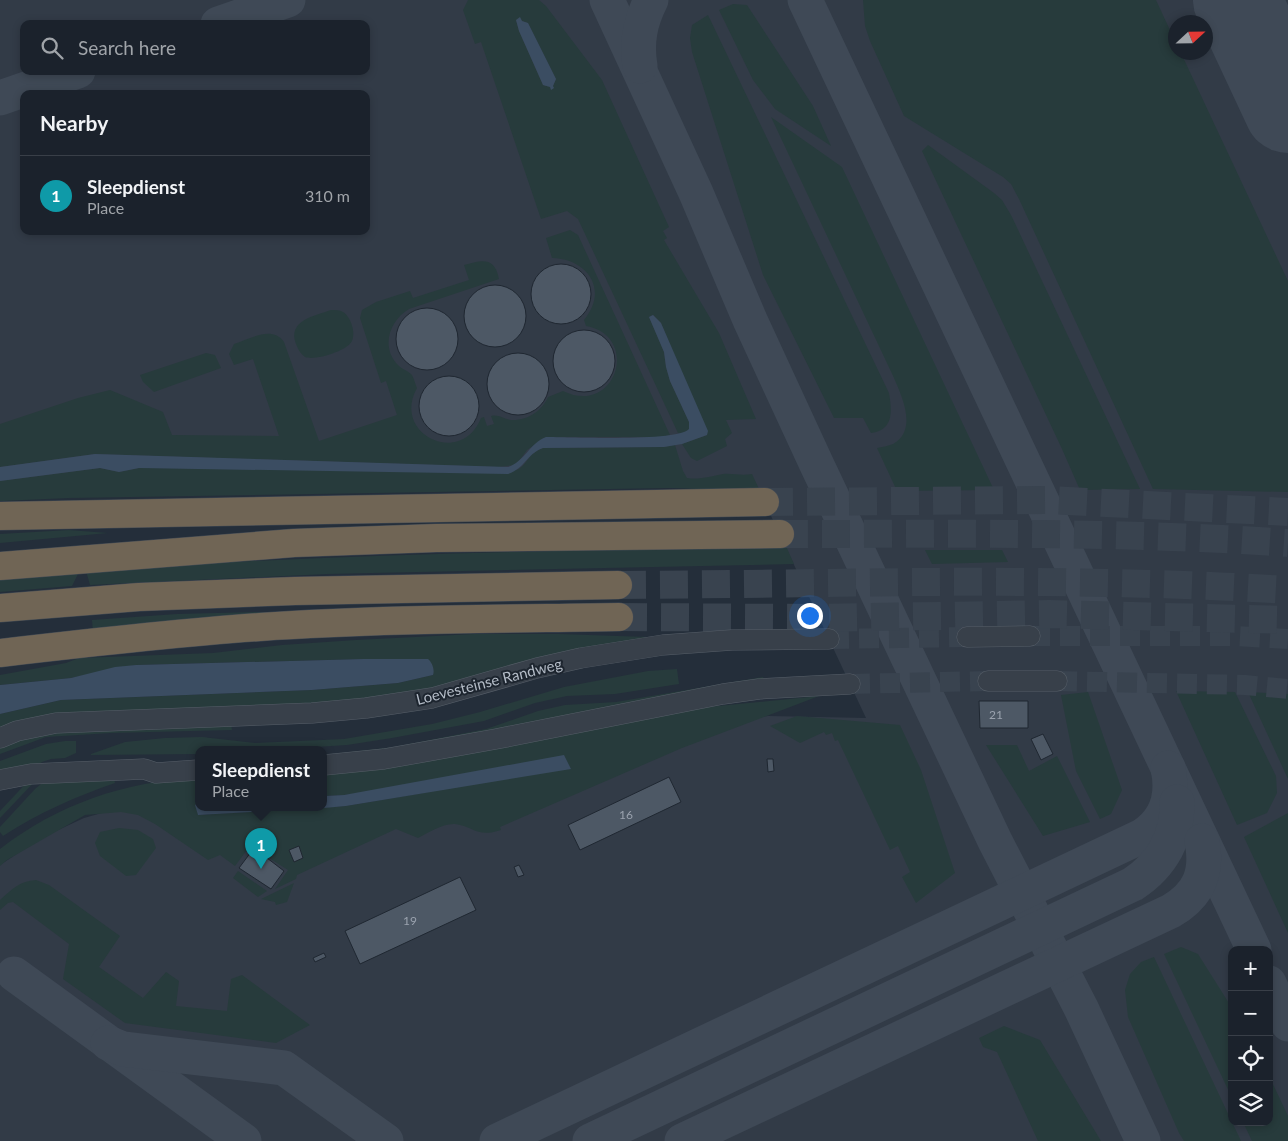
<!DOCTYPE html>
<html lang="en">
<head>
<meta charset="utf-8">
<style>
	:root { --surface:#1b222c; --page:#282f38; --text:#f1f3f6; --muted:#a0a4a9; --line:#393f48; --accent:#8eb7f0 }
	body { margin:0; font-family:Lato,sans-serif; background:var(--page); color:var(--text) }
	.controls { position:absolute; right:15px; bottom:15px; display:grid; overflow:hidden; border-radius:10px; box-shadow:0 2px 8px #0003 }
	.controls button { width:45px; height:45px; display:grid; place-items:center; padding:0; border:0; border-bottom:1px solid var(--line); background:var(--surface); color:var(--text); font:25px sans-serif }
	.compass { position:absolute; left:1168px; top:15px; width:45px; height:45px; border-radius:50%; background:var(--surface); box-shadow:0 2px 8px #0003; rotate:68deg }
	.you { position:absolute; left:809px; top:615px; width:18px; height:18px; margin:-12px; border:4px solid #fff; border-radius:50%; background:#1a73e8; box-shadow:0 0 0 8px #1a73e833 }
	.badge { display:grid; place-items:center; width:32px; height:32px; border-radius:50%; background:var(--accent); color:#fff; font-size:16px; font-weight:700 }
	.pin { position:absolute; translate:-50% -41px; filter:drop-shadow(0 1px 2px #0008) }
	.pin::after { content:''; position:absolute; top:26px; width:18px; height:15px; background:inherit; clip-path:polygon(0 0,100% 0,50% 100%) }
	.popup { position:absolute; left:195px; top:746px; width:132px; height:65px; box-sizing:border-box; display:grid; place-content:center; border-radius:10px; background:var(--surface); filter:drop-shadow(0 1px 4px #0005); font-size:16px; white-space:nowrap; color:var(--muted) }
	.popup b { font-size:19px; color:var(--text) }
	.popup::after { content:''; position:absolute; left:50%; top:100%; margin-left:-10px; border:10px solid transparent; border-top-color:var(--surface) }
	.list { margin:0; padding:0; list-style:none }
	h2 { display:flex; justify-content:space-between; align-items:center; height:65px; margin:0; padding:0 20px; font-size:21px }
	h2 small { font-size:16px; font-weight:400; color:var(--muted) }
	.list li { display:grid; grid-template-columns:32px 1fr auto; gap:15px; align-items:center; box-sizing:border-box; height:80px; padding:0 20px; border-top:1px solid var(--line) }
	.list b { display:block; font-size:19px; white-space:nowrap }
	.list p { margin:0; font-size:16px; white-space:nowrap; color:var(--muted) }
	.list em { font-size:16px; font-style:normal; color:var(--muted) }
	.icon { flex:none; width:28px; height:28px; fill:none; stroke:currentColor; stroke-width:2; stroke-linecap:round; stroke-linejoin:round }
	.map { position:relative; flex:none; width:1288px; height:1141px; overflow:hidden }
	.search { position:absolute; background:var(--surface); box-shadow:0 2px 8px #0003; left:20px; top:20px; width:350px; height:55px; display:flex; align-items:center; gap:12px; box-sizing:border-box; padding:0 18px; border-radius:10px; color:var(--muted); font-size:19px }
	.panel { position:absolute; background:var(--surface); box-shadow:0 2px 8px #0003; left:20px; top:90px; width:350px; height:145px; border-radius:10px }
	.map>svg:first-child { display:block }
	.airport { fill:#323b47; fill-rule:evenodd }
	.green { fill:#273b3c; fill-rule:evenodd }
	.water { fill:#3b4d62 }
	.lines { fill:none; stroke-linecap:round; stroke-linejoin:round }
	.taxiway { stroke:#3f4956; stroke-width:35 }
	.runway { stroke:#3f4956; stroke-width:88 }
	.building { fill:#4d5865; stroke:#1f2731 }
	.minor-tunnel { stroke:#39434f; stroke-width:20; stroke-dasharray:20 10; stroke-linecap:butt }
	.highway-tunnel { stroke:#39434f; stroke-width:28; stroke-dasharray:28 14; stroke-linecap:butt }
	.minor-casing { stroke:#565e68; stroke-width:21 }
	.highway-casing { stroke:#434b55; stroke-width:29 }
	.minor { stroke:#38404a; stroke-width:20 }
	.highway { stroke:#706555; stroke-width:28 }
	.labels { text-anchor:middle; dominant-baseline:central; stroke-width:4; stroke-linejoin:round; paint-order:stroke }
	.number-label { font-size:12px; fill:#9aa2ae }
	.street-label { font-size:15px; fill:#b3bbc6; stroke:#1d252f }
</style>
</head>
<body>
<div class="map">
<svg width="1288" height="1141" viewBox="0 0 1288 1141">
	<rect width="100%" height="100%" fill="#242e3a"/>
	<path class="airport" d="M0,0H1288V1141H0V865L41,838L84,818L116,809L138,813L197,849L720,721L768,716L866,718L756,484L76,493L0,501ZM1176,22H1206V52H1176ZM24,24H366V71H24ZM24,94H366V231H24ZM1232,950H1269V1122H1232Z"/>
	<g class="green">
		<path d="M468,0H539L546,6L602,80L669,227L663,231L667,238L664,240L719,333L756,419L726,420L732,433L725,439L727,446L697,461L691,458L682,444L707,435L661,323L653,315L649,317L664,352L666,367L670,381L689,422V429L686,433H678L578,219L567,211L541,219L481,42L475,44L463,10ZM520,18L522,21L528,23L556,79L553,86L550,87L543,85L519,31L516,20Z"/>
		<polygon points="863,0 1156,0 1175,41 1176,52 1181,53 1288,281 1288,492 1153,489 1019,199 1011,184 1003,177 904,116 870,41 865,26"/>
		<polygon points="733,4 747,5 813,106 831,146 775,109 753,80 719,10"/>
		<path d="M708,15L889,393C892,411 894,430 871,433L863,418H834L763,275L692,52L690,38L692,25Z"/>
		<path d="M771,117L842,167L994,490L897,491L877,448C882,447 888,446 893,444C918,430 902,397 894,378Z"/>
		<polygon points="928,145 994,193 1002,200 1011,215 1140,489 1080,490 1062,449 922,151"/>
		<path d="M570,230L578,235L670,435L661,437H546L527,450L519,461L514,465L499,467L95,454L0,467V424L78,398L110,390L163,412L172,435L279,436L253,359L234,365L229,354L234,344C250,339 272,325 284,342L319,441L397,415L386,381L381,383L360,318L362,310L376,302L410,291L413,298L469,280L464,265C481,260 495,256 499,279L409,309C390,320 380,347 398,365C401,369 407,370 411,374C414,377 415,384 417,388C391,434 461,468 481,418L484,417L487,426L494,424L491,416C498,414 504,419 511,420C527,421 542,411 548,397L563,391C616,417 641,336 586,326L584,320C609,290 588,259 552,258L546,238Z"/>
		<path d="M331,310C335,310 340,310 343,312C351,317 356,333 352,341C347,351 315,361 305,357C300,353 298,349 296,344C287,320 315,316 331,310Z"/>
		<polygon points="206,353 215,355 221,368 154,392 143,382 140,375"/>
		<path d="M675,445L683,471L687,478C700,480 711,476 723,474C733,473 740,476 752,474L760,491L670,488L69,498L0,501V481L100,468L119,472L139,468L517,470C529,463 527,454 543,448L664,447Z"/>
		<polygon points="69,530 108,533 0,543 0,534"/>
		<path d="M786,546L794,564L327,574L90,585L86,571C319,554 553,551 786,546Z"/>
		<polygon points="925,550 1002,550 1008,562 932,564"/>
		<polygon points="79,572 72,586 0,592 0,580"/>
		<polygon points="256,612 337,614 93,633 92,620 177,614"/>
		<polygon points="474,634 559,634 648,637 552,656 402,696 0,730 0,714 61,700 312,690 398,683 433,675 428,659 363,659 136,665 71,678 0,685 0,675 66,663 79,658 213,653 282,645 356,640"/>
		<polygon points="677,669 679,684 615,694 567,696 535,703 484,721 392,738 347,745 269,750 198,750 198,754 91,755 91,754 125,742 165,738 202,737 255,743 344,739 432,724 480,712 564,687 648,671"/>
		<polygon points="763,677 764,679 488,734 324,759 324,755 394,747 486,729 538,711 565,705 616,702"/>
		<polygon points="1176,691 1235,692 1276,776 1277,793 1267,813 1237,825"/>
		<polygon points="1088,692 1122,790 1111,814 1100,819 1076,771 1061,695"/>
		<polygon points="1248,692 1288,694 1288,779"/>
		<path d="M819,696L682,748L500,827L501,830C477,838 475,827 455,824C443,823 428,833 418,838L396,829L297,875L296,879L275,889L288,870L250,846L235,866L220,855L208,860L155,824L138,815L121,812L85,815L7,860L0,866V849C58,804 126,781 198,778V802L196,805L198,815L346,806L571,768L344,795L324,796V771L708,707Z"/>
		<polygon points="797,716 900,725 921,770 955,873 916,903 902,877 910,872 898,846 890,850 838,740 835,741 832,733 826,735 824,732 800,743 770,726"/>
		<polygon points="231,723 232,730 111,733 46,737 0,754 0,745 45,732"/>
		<polygon points="65,741 76,741 76,753 65,758 51,759 42,762 35,767 0,777 0,761 46,744"/>
		<polygon points="986,745 1017,745 1029,771 1057,756 1090,822 1043,836"/>
		<path d="M113,773L115,783C75,797 38,813 3,836L0,832V827L35,789L52,775Z"/>
		<polygon points="32,777 37,779 0,818 0,811"/>
		<polygon points="1288,813 1288,933 1244,837"/>
		<polygon points="119,828 138,830 153,839 156,848 136,875 126,876 100,856 95,843 100,832"/>
		<polygon points="238,871 267,891 258,897 233,878"/>
		<path d="M36,880L49,885L120,936L99,967L143,998L166,972L179,981L176,1006L227,1011L231,979L242,975L310,1025L276,1043L125,1023L63,979L69,944L13,902L8,903L0,910V900C12,889 20,881 36,880Z"/>
		<polygon points="294,883 287,902 276,905 275,902 261,899"/>
		<polygon points="1181,947 1198,954 1232,1008 1232,1098 1164,954"/>
		<polygon points="1154,957 1232,1122 1241,1141 1184,1141 1179,1133 1128,1017 1125,990 1130,974 1141,962"/>
		<polygon points="1004,1026 1040,1040 1101,1141 1038,1141 997,1052 983,1047 979,1038"/>
		<polygon points="1269,1076 1288,1116 1288,1141 1252,1141 1243,1122 1269,1122"/>
	</g>
	<g class="water">
		<polygon points="520,17 522,21 528,23 556,79 553,86 554,88 551,90 550,87 543,85 519,31 516,20"/>
		<path d="M653,315L661,323L708,431L707,435L682,444L664,447L543,448C525,455 527,467 508,474L139,468L119,472L100,468L0,481V467L95,454L508,467C524,462 530,443 546,437C569,437 678,442 689,429V422L670,381L666,367L664,352L649,317Z"/>
		<path d="M363,659H428C432,662 435,670 433,675L398,683L312,690L61,700L0,714V685L71,678L115,667L136,665Z"/>
		<polygon points="564,755 571,769 346,806 324,808 324,796 344,795"/>
		<polygon points="198,802 198,808 323,808 198,815 195,805"/>
	</g>
	<g class="lines">
		<g class="taxiway">
			<polyline points="607,0 696,193 750,320 816,463 995,841 1081,1008 1143,1141"/>
			<polyline points="805,0 1254,950"/>
			<polyline points="218,24 288,0"/>
			<path d="M640,66C636,42 640,22 651,0"/>
			<polyline points="0,98 78,71"/>
			<polyline points="14,974 244,1141"/>
			<polyline points="1269,983 1288,1024"/>
			<polyline points="108,1043 123,1049 284,1068 386,1141"/>
			<path d="M497,1141L1142,836C1166,821 1174,796 1168,768"/>
			<path d="M590,1141L1133,884C1162,865 1178,836 1177,802"/>
			<path d="M682,1141L1171,911C1200,894 1208,872 1202,841"/>
		</g>
		<polyline class="runway" points="1237,0 1288,109"/>
	</g>
	<g class="building">
		<circle cx="561" cy="294" r="30"/>
		<circle cx="495" cy="316" r="31"/>
		<circle cx="427" cy="339" r="31"/>
		<circle cx="584" cy="361" r="31"/>
		<circle cx="518" cy="384" r="31"/>
		<circle cx="449" cy="406" r="30"/>
		<polygon points="979,701 1028,701 1028,728 980,728"/>
		<polygon points="1043,734 1053,754 1041,760 1031,739"/>
		<polygon points="767,759 773,759 774,771 768,772"/>
		<polygon points="669,777 681,802 580,850 568,825"/>
		<polygon points="299,846 303,858 294,862 289,850"/>
		<polygon points="254,848 284,871 271,889 239,868"/>
		<polygon points="519,865 524,875 518,877 514,867"/>
		<polygon points="460,877 476,910 360,964 345,931"/>
		<polygon points="324,953 326,957 315,962 313,958"/>
	</g>
	<g class="lines">
		<g class="minor-tunnel">
			<polyline points="1030,636 1235,636 1288,639"/>
			<polyline points="829,639 967,637"/>
			<polyline points="1057,681 1245,685 1288,689"/>
			<polyline points="850,684 988,681"/>
		</g>
		<g class="highway-tunnel">
			<polyline points="765,502 1047,500 1288,512"/>
			<path d="M780,534C949,534 1119,531 1288,543"/>
			<path d="M618,585C841,584 1065,576 1288,590"/>
			<polyline points="619,617 819,618 1049,614 1288,620"/>
		</g>
		<g class="minor-casing">
			<g id="minor">
				<polyline points="967,637 1030,636"/>
				<polyline points="988,681 1057,681"/>
				<polyline points="0,738 17,731 56,723 312,713 366,708 432,698 537,668 581,658 663,645 732,640 829,639"/>
				<polyline points="324,765 384,759 496,739 723,694 759,689 850,684"/>
				<polyline points="0,780 31,774 144,769 156,773 198,770"/>
			</g>
		</g>
		<g class="highway-casing">
			<g id="highway">
				<polyline points="0,516 765,502"/>
				<polyline points="0,566 294,543 436,538 780,534"/>
				<polyline points="0,608 139,597 295,591 618,585"/>
				<path d="M0,653C86,643 173,633 260,627C379,619 499,619 619,617"/>
			</g>
		</g>
		<use href="#minor" class="minor"/>
		<use href="#highway" class="highway"/>
	</g>
	<g class="labels">
		<g class="number-label">
			<text x="996" y="714">21</text>
			<text x="626" y="814">16</text>
			<text x="410" y="920">19</text>
		</g>
		<g class="street-label">
			<text transform="translate(489 681) rotate(-14)">Loevesteinse Randweg</text>
		</g>
	</g>
</svg>
<div class="controls">
<button>+</button>
<button>−</button>
<button><svg class="icon" aria-label="locate" viewBox="0 0 24 24"><circle cx="12" cy="12" r="6"/><path d="M12 2v4M12 18v4M2 12h4M18 12h4"/></svg></button>
<button><svg class="icon" aria-label="layers" viewBox="0 0 24 24"><path d="M12 4l9 5-9 5-9-5zM3 14l9 5 9-5"/></svg></button>
</div>
<svg class="compass" viewBox="-18 -18 36 36"><path d="M0-13l5 13h-10z" fill="#e53935"/><path d="M0 13l5-13h-10z" fill="#a0a4a9"/></svg>
<div class="you"></div>
<div class="pin badge" style="left:261px;top:869px;background:#0f9aa8">1</div>
<div class="popup"><b>Sleepdienst</b>Place</div>
<div class="search"><svg class="icon" aria-label="search" viewBox="0 0 24 24"><circle cx="10" cy="10" r="6"/><path d="M15 15l6 6"/></svg>Search here</div>
<section class="panel">
<h2>Nearby<small></small></h2>
<ul class="list">
<li><span class="badge" style="background:#0f9aa8">1</span><div><b>Sleepdienst</b><p>Place</p></div><em>310 m</em></li>
</ul>
</section>
</div>
</body>
</html>
